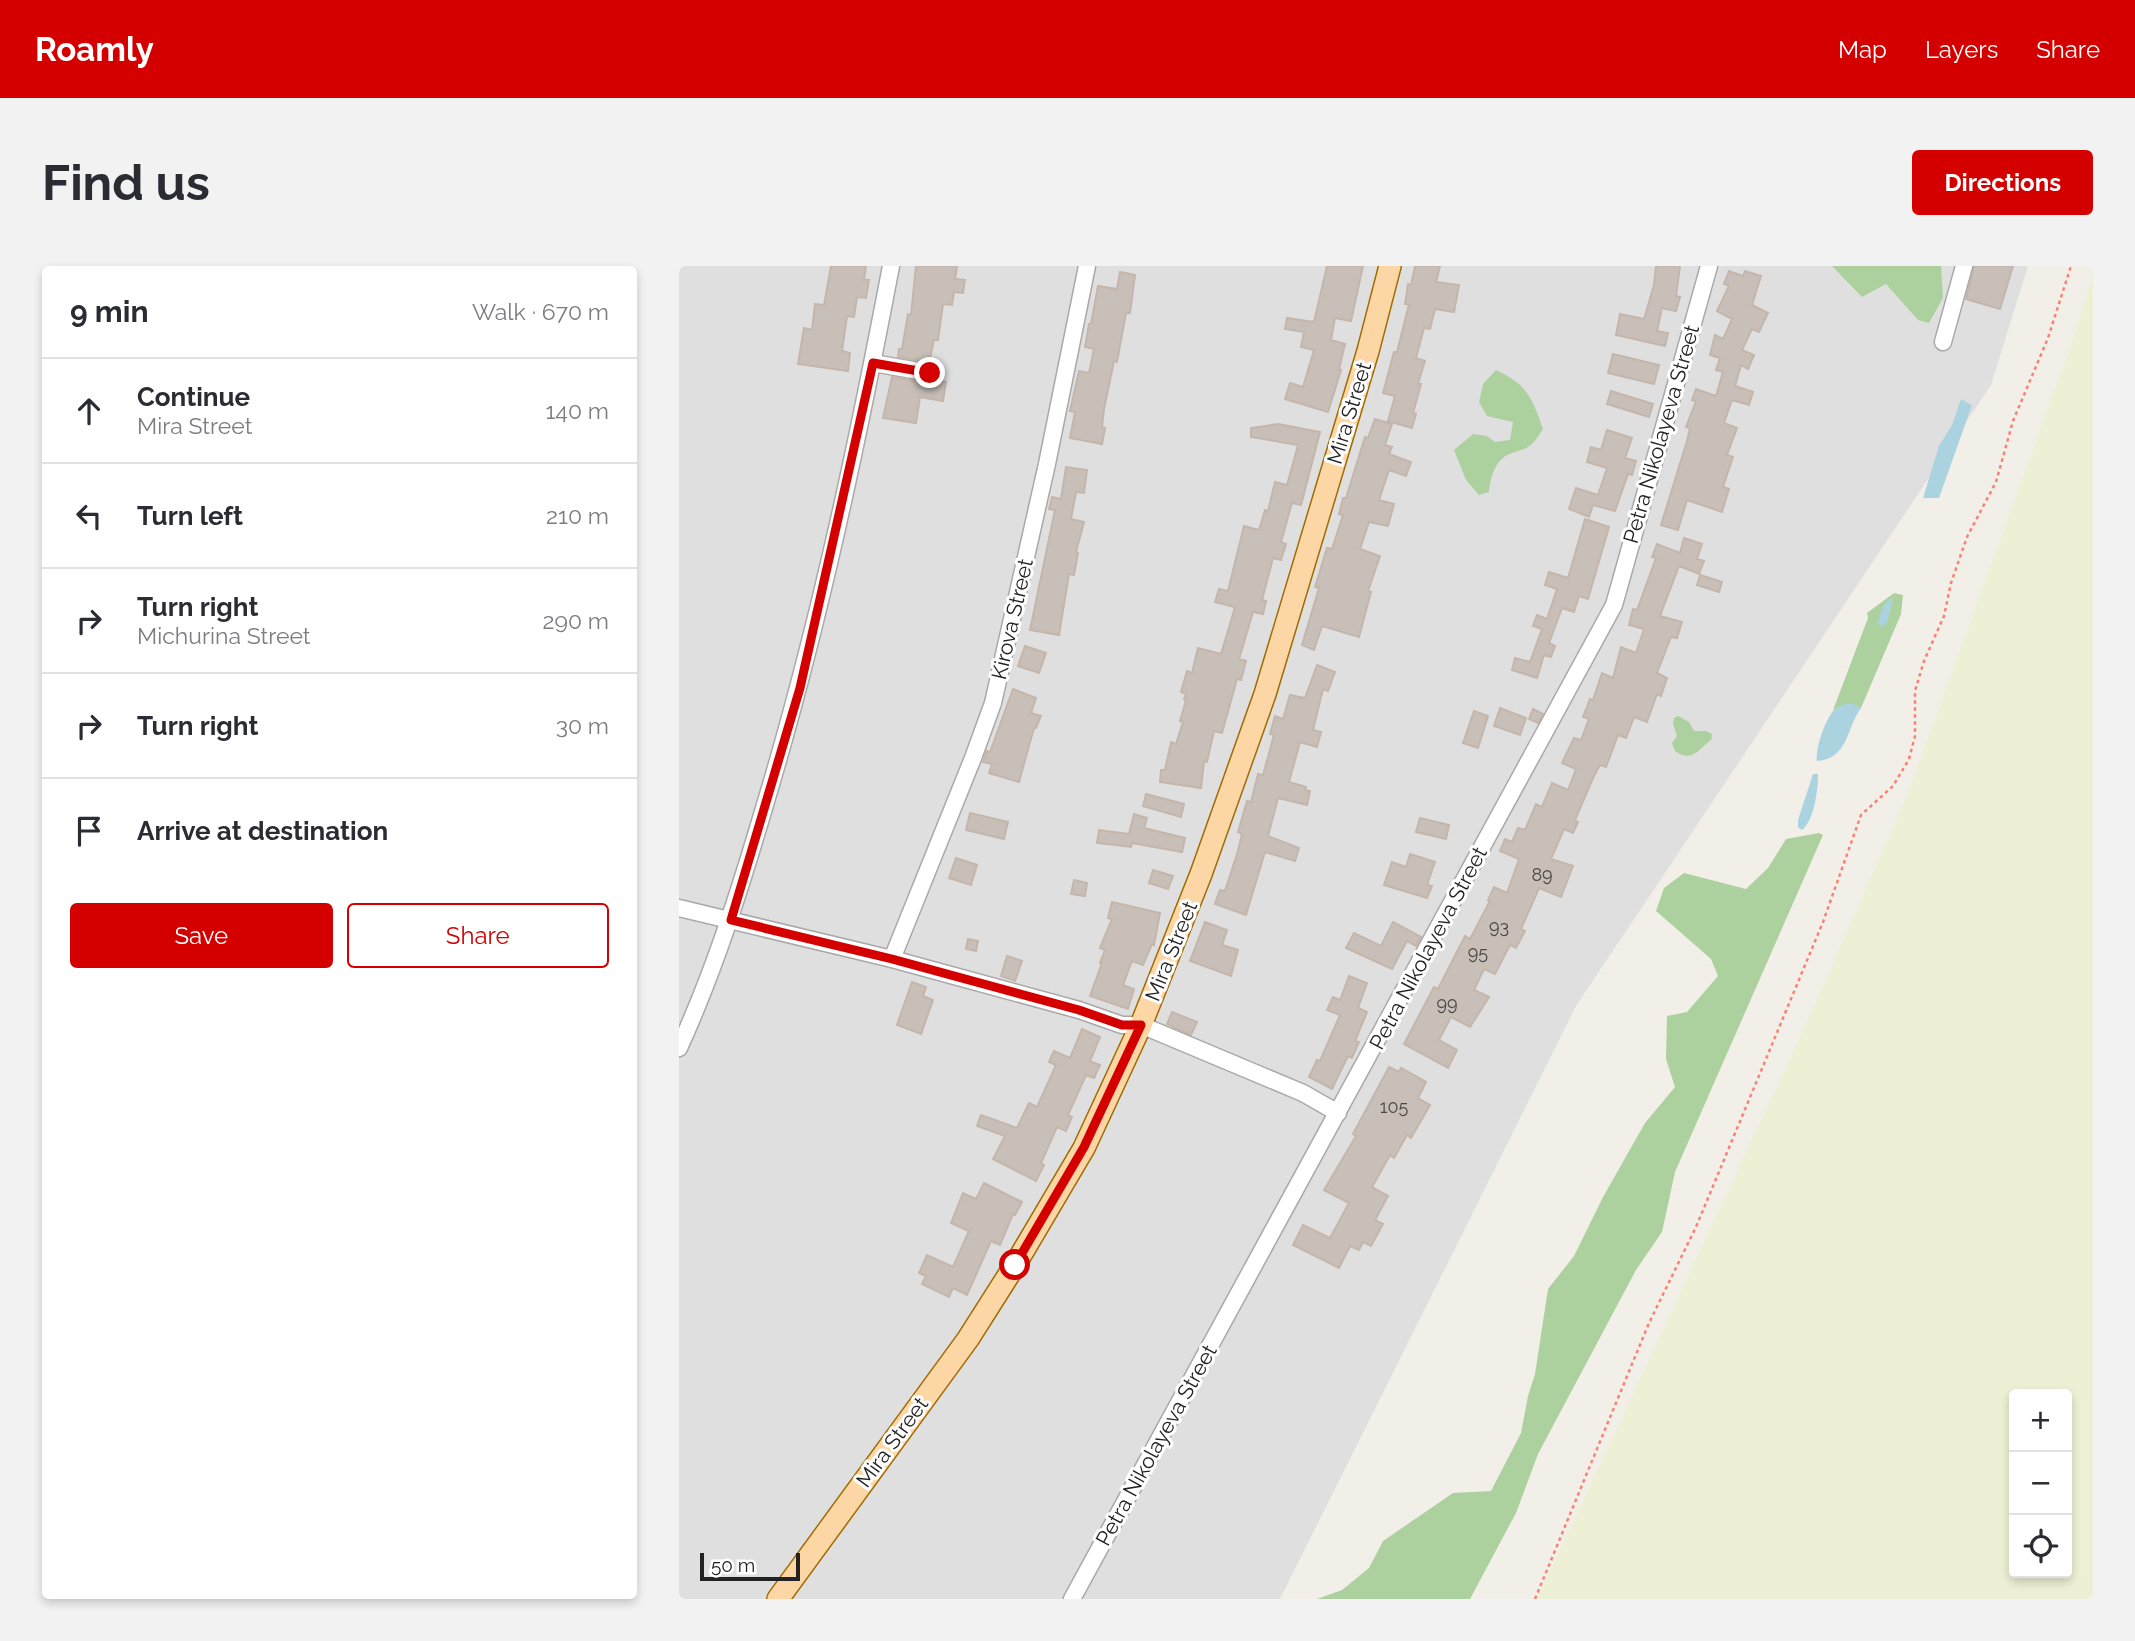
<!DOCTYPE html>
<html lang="en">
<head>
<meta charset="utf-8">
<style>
	:root { --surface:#fff; --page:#f2f2f3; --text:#2b2b33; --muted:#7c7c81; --line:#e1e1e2; --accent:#d40000 }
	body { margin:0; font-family:Raleway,sans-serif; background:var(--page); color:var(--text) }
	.controls { position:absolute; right:21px; bottom:21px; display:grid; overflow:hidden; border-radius:7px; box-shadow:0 4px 10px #0003 }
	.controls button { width:63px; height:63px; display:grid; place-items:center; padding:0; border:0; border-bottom:2px solid var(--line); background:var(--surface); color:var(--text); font:35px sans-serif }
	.scale { position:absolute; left:21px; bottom:18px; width:100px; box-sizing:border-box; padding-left:7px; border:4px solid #222; border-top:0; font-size:19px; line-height:24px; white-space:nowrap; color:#222; -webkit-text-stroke:5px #fff; paint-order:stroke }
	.stop { position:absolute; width:21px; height:21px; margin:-16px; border:5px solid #d40000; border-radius:50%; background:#fff }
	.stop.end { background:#d40000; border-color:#fff; box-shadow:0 2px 7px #0008 }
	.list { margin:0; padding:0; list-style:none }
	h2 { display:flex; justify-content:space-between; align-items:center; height:91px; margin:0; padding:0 28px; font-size:30px }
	h2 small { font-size:23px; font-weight:400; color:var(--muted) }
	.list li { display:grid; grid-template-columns:46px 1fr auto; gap:21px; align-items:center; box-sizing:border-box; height:105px; padding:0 28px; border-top:2px solid var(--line) }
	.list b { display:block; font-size:26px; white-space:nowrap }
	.list p { margin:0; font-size:23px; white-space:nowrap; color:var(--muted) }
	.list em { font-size:23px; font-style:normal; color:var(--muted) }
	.actions { display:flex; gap:14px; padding:21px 28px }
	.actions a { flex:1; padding:16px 0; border:2px solid var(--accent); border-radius:7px; text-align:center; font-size:24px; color:var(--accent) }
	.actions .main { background:var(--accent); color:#fff }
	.icon { flex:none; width:38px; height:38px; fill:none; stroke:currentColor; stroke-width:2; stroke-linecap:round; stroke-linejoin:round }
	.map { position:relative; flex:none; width:1414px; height:1333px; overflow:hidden; border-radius:7px }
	header { display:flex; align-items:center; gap:42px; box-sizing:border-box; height:98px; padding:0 35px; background:var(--accent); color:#fff }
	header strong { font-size:33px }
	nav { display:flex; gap:38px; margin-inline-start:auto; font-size:24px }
	.intro { display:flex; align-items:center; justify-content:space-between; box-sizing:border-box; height:168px; padding:0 42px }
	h1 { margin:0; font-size:49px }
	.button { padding:18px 32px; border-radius:7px; background:var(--accent); color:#fff; font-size:24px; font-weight:700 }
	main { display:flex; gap:42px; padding:0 42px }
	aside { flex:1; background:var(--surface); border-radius:7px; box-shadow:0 4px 10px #0003 }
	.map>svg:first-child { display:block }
	.residential { fill:#e0dfdf }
	.farmland { fill:#eef0d5; fill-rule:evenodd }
	.forest { fill:#add19e }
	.water { fill:#aad3df }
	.building { fill:#c7bfb8; stroke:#c4b6ab; stroke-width:2 }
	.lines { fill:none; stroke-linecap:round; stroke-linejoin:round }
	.minor-casing { stroke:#a9a9a9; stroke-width:19 }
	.major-casing { stroke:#a06b00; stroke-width:24 }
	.path { stroke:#fa8072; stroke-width:2.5; stroke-dasharray:3.5 3.5; stroke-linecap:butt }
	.minor { stroke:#fff; stroke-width:16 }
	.major { stroke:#fcd6a4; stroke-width:21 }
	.route { stroke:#d40000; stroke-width:9 }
	.labels { text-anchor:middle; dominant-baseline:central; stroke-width:6; stroke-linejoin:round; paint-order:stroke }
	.number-label { font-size:18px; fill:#4b4948 }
	.street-label { font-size:21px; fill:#222; stroke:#fff }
</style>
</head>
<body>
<header>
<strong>Roamly</strong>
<nav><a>Map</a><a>Layers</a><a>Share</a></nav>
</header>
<div class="intro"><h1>Find us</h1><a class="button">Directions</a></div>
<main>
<aside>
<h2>9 min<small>Walk · 670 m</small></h2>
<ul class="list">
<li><svg class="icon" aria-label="ahead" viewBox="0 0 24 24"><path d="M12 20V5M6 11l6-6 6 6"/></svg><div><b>Continue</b><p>Mira Street</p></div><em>140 m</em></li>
<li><svg class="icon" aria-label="left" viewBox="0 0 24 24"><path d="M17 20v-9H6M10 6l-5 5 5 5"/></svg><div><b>Turn left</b></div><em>210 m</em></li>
<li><svg class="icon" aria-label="right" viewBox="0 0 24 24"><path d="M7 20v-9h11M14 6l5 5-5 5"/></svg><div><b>Turn right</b><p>Michurina Street</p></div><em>290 m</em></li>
<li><svg class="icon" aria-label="right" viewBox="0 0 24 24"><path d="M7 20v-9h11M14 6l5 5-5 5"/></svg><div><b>Turn right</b></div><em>30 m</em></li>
<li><svg class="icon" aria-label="arrive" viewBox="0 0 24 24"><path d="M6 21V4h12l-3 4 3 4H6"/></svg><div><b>Arrive at destination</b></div></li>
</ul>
<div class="actions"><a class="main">Save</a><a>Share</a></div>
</aside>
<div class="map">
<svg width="1414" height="1333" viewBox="0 0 1414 1333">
	<rect width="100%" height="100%" fill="#f2efe9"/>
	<polygon class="residential" points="0,0 1349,0 1312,119 897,740 601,1333 0,1333"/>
	<path class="farmland" d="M1414,9V1333H858L1132,747L1229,527L1393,76ZM1335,1128H1388V1307H1335Z"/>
	<g class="forest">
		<polygon points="1153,0 1262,0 1264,32 1250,57 1239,54 1207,18 1183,31"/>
		<path d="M817,104C849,119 853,132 864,163C861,167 858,173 854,177C845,186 834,185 825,191C815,198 811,214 810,226L800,229L787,214L775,184L794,168L808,170L816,176L831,174L834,156L808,150L800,136L804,118Z"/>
		<path d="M1215,327L1224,329L1222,348L1182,442C1172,436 1164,438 1154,444L1189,352L1188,347Z"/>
		<path d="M999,450L1010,456L1015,465H1027L1033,468C1032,477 1034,472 1027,478C1016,488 1010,495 996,485L993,477L998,470L994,458L995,452Z"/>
		<polygon points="1140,567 1144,569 996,906 983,966 957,1004 859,1188 837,1247 791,1333 638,1333 663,1324 690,1302 704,1275 774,1227 812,1225 842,1167 849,1130 856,1108 869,1023 895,990 924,931 966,857 996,821 987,793 988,750 1008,746 1039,710 1032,693 977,645 985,622 1005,607 1067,623 1089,602 1107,573"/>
	</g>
	<g class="water">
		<polygon points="1282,133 1293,139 1260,232 1244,232 1260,180 1273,159"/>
		<path d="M1214,332L1208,357L1203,361L1199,356C1202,346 1204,336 1214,332Z"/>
		<path d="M1175,438L1182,442C1167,463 1169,493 1138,495C1136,483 1146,455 1154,445C1159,438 1167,438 1175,438Z"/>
		<path d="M1134,508H1139C1139,525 1135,554 1123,564L1119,561V554Z"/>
	</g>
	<g class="building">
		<polygon points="152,0 187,0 185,14 190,14 187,32 178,31 175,51 168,50 163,85 171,87 169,105 119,98 125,62 133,64 136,38 145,39"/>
		<polygon points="237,0 278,0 276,13 286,14 284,27 275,26 273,39 264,38 259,74 255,74 250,96 219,91 220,83 223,83 229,48 232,49"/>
		<polygon points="648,0 684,0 672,55 656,52 652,74 666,78 660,103 662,104 649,146 606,133 611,117 624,121 635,84 622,81 625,66 606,63 608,52 635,56"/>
		<polygon points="736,0 761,0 757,16 780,19 775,46 756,43 751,63 745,62 737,92 746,95 739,118 742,118 734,147 737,148 733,162 709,155 716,130 704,127 715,86 718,86 730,38 726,38 729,18 732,19"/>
		<polygon points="977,0 1001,0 997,30 1001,31 997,45 983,42 978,65 989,67 986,80 937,69 941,48 965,53 975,19"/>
		<polygon points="1295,0 1334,0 1321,43 1287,33"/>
		<polygon points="1050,5 1064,10 1066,5 1082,10 1073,39 1089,47 1080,66 1073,63 1063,84 1075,89 1069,103 1062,99 1056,120 1074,126 1070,139 1053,134 1045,157 1058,162 1048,189 1054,191 1044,221 1050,223 1043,246 1008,234 999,264 982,259 1008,175 1011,162 1007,161 1017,135 1013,134 1017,123 1037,130 1044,106 1037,104 1041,92 1031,89 1036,69 1044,73 1053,53 1038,45 1050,20 1045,18"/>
		<polygon points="441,6 456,9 451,47 447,47 438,96 435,95 425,143 423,161 426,162 423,178 391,172 396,146 391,145 400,105 410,107 415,83 406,81 410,58 412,58 419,20 438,23"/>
		<polygon points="934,88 980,99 975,118 929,107"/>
		<polygon points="213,111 249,117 257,115 267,116 264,135 241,131 237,157 204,152"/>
		<polygon points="932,125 974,138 970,151 928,138"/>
		<polygon points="696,153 713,158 706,179 713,181 710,188 732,196 727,210 710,204 700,234 715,238 709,260 690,256 681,283 701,290 689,325 692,326 680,371 643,360 635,384 623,379 640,322 636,321 648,282 653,283 664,249 660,248 664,232 667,232 686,171 689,172"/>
		<polygon points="599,158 641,166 622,239 613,237 602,276 607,278 602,294 594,292 583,334 587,335 584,348 574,346 560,393 567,395 562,414 558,413 543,467 535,465 528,496 525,495 522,522 481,516 482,504 486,504 492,476 497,478 504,456 501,455 507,434 505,433 507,428 502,426 508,405 513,407 519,382 542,388 556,341 536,336 540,323 549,325 565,260 580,264 586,244 589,245 596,216 608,219 619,179 572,171 572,162"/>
		<polygon points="928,164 953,172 946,192 957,195 953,209 949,208 936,245 914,239 910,251 890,243 897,222 919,229 928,202 908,196 912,181 922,184"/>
		<polygon points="387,201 408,204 405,227 397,226 392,253 405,256 397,286 399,287 395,309 390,308 380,369 351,364 376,244 370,243 373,231 382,233"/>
		<polygon points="906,253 930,261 909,333 900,330 895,346 883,342 870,377 876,380 872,391 865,389 858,412 833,404 836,392 851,396 863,363 854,360 858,349 868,353 878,323 866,319 870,306 889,312"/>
		<polygon points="1005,272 1023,278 1018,293 1025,295 1020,308 1000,300 981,350 1003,356 998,372 992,371 978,407 988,412 982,430 978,428 968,456 955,451 947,472 939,469 927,501 921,499 914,512 896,554 899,556 894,567 885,563 872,593 894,600 882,631 860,622 842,663 846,665 837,682 831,679 816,708 805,703 795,724 810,731 791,761 772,751 760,774 778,784 769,802 725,778 755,721 759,723 786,670 791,673 811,635 809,634 815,621 828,627 840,593 821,585 826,573 833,576 839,562 846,564 857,538 863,541 873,517 889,524 897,503 883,497 895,472 902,474 910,453 904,451 911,433 914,434 923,407 934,412 942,381 957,387 965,363 950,359 954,343 958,344 977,292 973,291 978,278 1001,287"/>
		<polygon points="1021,309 1043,316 1040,326 1018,319"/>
		<polygon points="346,380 367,387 360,407 339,400"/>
		<polygon points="638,399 656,406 649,425 644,423 634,464 642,466 638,481 621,476 610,516 627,521 626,524 631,525 628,539 599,532 589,570 620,582 616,595 586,586 567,649 536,638 541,624 546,625 559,585 563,568 559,566 568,535 572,536 579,508 584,509 595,469 591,468 596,450 604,453 611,429 626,432"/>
		<polygon points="334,423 357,432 352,447 362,450 357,462 355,462 340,516 310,507 313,498 304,496 308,485 311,486"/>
		<polygon points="821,442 847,452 841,469 815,460"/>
		<polygon points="854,443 864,448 859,457 850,453"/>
		<polygon points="795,445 809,450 799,482 784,477"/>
		<polygon points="467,528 505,538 502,551 464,540"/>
		<polygon points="291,547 329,556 325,573 287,564"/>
		<polygon points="455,548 468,552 465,562 506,572 503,586 453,577 452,581 418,577 420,564 450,568"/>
		<polygon points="741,552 770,559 767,573 737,566"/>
		<polygon points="731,588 756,596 748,619 753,620 748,632 705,619 713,596 727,601"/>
		<polygon points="277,592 298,599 292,619 270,612"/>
		<polygon points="474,604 494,610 489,623 470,617"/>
		<polygon points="395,614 408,617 406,630 392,628"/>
		<polygon points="433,636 481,647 475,679 473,678 464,699 453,695 444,719 455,723 449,743 411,730 423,697 421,697 426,684 421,682 433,653 429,652"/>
		<polygon points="526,656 548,664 543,679 559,684 552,710 511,695"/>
		<polygon points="714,656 742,671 737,680 728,675 713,703 667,682 675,667 702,680"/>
		<polygon points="289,673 299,675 297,685 287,683"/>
		<polygon points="328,690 343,695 336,715 322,710"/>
		<polygon points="670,710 688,717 679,742 688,746 676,775 680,776 673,792 669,790 653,823 630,811 638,794 641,795 661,749 648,744 654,731 661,734"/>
		<polygon points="233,716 247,721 244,730 254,734 242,768 218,759"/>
		<polygon points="493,746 518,756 512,769 488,758"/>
		<polygon points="403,763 421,771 411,795 421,799 415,812 407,809 389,849 393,851 387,865 378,861 362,897 365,899 357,915 314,893 326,870 298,860 302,849 338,862 350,837 358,841 377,799 370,796 375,785 391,792"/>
		<polygon points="710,801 720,806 722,802 747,816 739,832 751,839 732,872 728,869 715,892 711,889 693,921 709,930 696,954 704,958 692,980 684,976 680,984 671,980 660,1002 614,979 624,959 651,972 670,937 645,924 677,870 674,868"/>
		<polygon points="305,917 343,936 336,949 334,948 321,979 312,975 288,1029 274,1022 270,1031 243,1018 247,1010 240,1007 248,989 274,1001 290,965 272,957 284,927 297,933"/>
	</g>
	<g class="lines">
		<g class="minor-casing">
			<g id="minor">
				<polyline points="1264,76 1285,0"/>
				<polyline points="194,97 251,107"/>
				<polyline points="0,642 213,693 400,744 443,759 462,759 624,827 659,847"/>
				<polyline points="213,693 294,492 314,437 368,198 408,0"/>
				<path d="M0,782C37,701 63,617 88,532C140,358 178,179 212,0"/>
				<polyline points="393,1333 935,339 1030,0"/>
			</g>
		</g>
		<g class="major-casing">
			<polyline id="major" points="99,1333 289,1073 336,999 405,882 462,759 522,608 586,428 689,85 711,0"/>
		</g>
		<polyline class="path" points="856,1333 970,1057 1017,961 1144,656 1182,549 1214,520 1230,493 1236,470 1236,425 1245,395 1265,350 1272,317 1288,271 1317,216 1334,155 1369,72 1392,0"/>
		<use href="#minor" class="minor"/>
		<use href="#major" class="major"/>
	</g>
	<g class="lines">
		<polyline class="route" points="251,107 194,97 121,422 52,654 213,693 400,744 443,759 462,759 405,881 336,999"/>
	</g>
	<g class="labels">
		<g class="number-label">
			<text x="863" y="608">89</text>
			<text x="820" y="660">93</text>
			<text x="799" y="686">95</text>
			<text x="768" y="737">99</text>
			<text x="715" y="840">105</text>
		</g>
		<g class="street-label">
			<text transform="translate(670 147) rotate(-73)">Mira Street</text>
			<text transform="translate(982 168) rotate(-74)">Petra Nikolayeva Street</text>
			<text transform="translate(333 353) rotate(-77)">Kirova Street</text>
			<text transform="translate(749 682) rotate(-62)">Petra Nikolayeva Street</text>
			<text transform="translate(492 685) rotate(-68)">Mira Street</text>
			<text transform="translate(213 1176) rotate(-54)">Mira Street</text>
			<text transform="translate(477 1179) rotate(-61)">Petra Nikolayeva Street</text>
		</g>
	</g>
</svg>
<div class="controls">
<button>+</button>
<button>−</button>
<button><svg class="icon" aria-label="locate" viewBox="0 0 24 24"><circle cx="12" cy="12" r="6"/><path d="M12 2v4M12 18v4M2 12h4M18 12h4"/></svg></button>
</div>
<div class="scale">50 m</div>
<div class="stop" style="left:336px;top:999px"></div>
<div class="stop end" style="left:251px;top:107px"></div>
</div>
</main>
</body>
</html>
